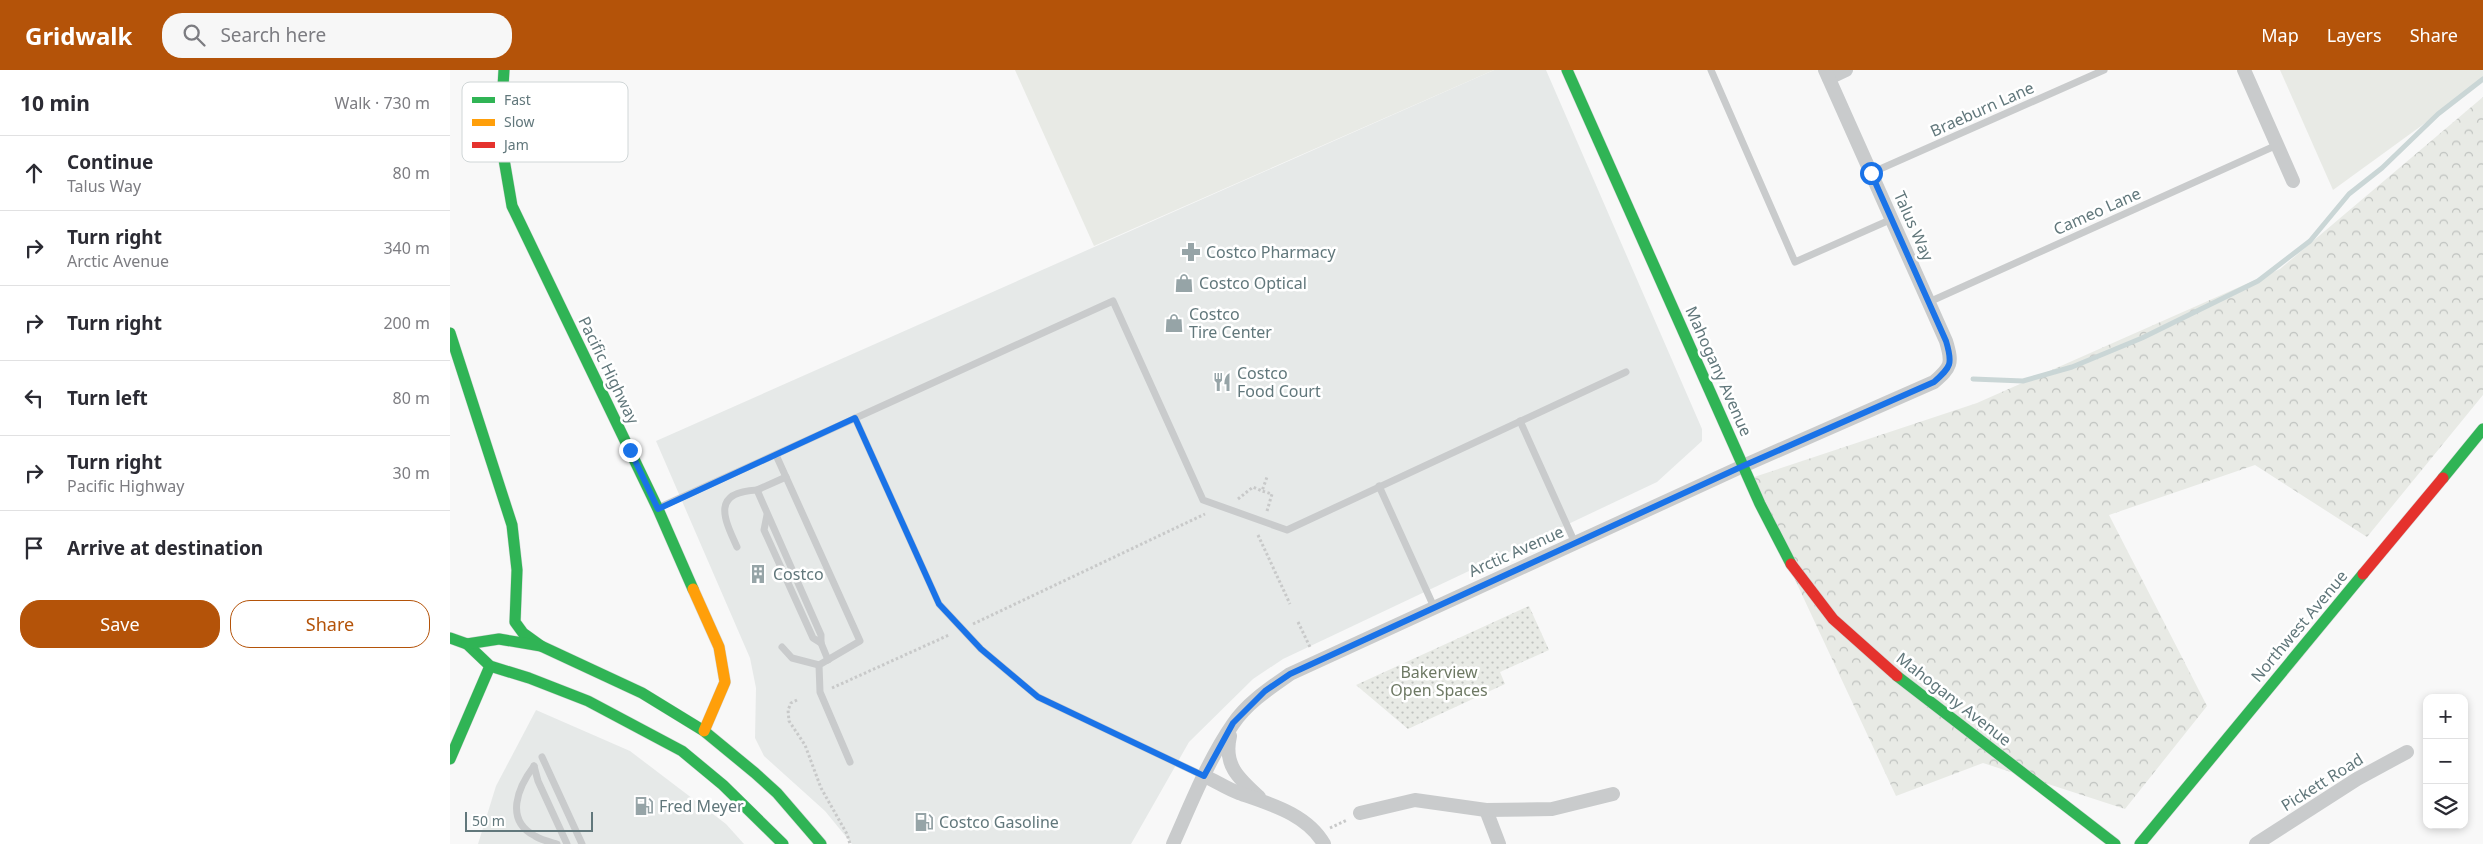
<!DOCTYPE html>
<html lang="en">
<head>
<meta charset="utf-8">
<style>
	:root { --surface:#fff; --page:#f7f7f7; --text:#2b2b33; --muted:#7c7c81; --line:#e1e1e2; --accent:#b45309 }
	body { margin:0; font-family:"Noto Sans",sans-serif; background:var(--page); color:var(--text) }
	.controls { position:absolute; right:15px; bottom:15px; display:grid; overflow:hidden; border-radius:10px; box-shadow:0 2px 8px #0003 }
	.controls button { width:45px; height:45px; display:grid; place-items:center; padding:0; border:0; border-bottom:1px solid var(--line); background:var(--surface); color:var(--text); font:25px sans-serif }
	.scale { position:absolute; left:15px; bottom:12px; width:128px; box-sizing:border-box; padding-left:5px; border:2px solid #61777b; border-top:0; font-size:14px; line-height:18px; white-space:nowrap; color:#61777b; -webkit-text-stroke:4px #fff; paint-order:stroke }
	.stop { position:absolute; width:15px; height:15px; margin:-11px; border:4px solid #1a73e8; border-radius:50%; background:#fff }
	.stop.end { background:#1a73e8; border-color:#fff; box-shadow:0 1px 5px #0008 }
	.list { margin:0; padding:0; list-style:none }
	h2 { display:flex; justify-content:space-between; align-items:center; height:65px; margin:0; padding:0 20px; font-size:21px }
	h2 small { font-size:16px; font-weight:400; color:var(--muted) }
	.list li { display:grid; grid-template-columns:32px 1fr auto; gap:15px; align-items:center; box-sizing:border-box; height:75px; padding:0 20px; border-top:1px solid var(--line) }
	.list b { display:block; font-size:19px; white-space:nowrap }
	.list p { margin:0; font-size:16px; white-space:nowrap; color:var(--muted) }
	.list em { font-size:16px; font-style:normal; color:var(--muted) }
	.actions { display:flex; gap:10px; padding:15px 20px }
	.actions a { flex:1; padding:11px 0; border:1px solid var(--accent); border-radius:20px; text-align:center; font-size:18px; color:var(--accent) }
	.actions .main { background:var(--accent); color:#fff }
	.icon { flex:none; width:28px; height:28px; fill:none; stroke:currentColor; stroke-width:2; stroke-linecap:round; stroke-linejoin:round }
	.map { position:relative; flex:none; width:2033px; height:774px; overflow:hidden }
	header { display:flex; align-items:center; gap:30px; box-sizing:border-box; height:70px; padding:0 25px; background:var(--accent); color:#fff }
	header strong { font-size:24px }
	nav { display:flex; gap:28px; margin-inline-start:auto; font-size:18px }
	.search { width:350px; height:45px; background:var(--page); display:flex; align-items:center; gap:12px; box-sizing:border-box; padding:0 18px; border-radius:20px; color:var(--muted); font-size:19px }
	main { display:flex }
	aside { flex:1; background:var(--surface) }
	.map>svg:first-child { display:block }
	.built { fill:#e6e9e8 }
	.grass { fill:#e8eae5 }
	.forest { fill:url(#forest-crowns) }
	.park { fill:url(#park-dots) }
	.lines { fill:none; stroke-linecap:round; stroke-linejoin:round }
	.stream { stroke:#cad6d6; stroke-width:5 }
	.fast-casing { stroke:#d3d5d5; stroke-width:12 }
	.slow-casing { stroke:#d3d5d5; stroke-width:12 }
	.jam-casing { stroke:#d3d5d5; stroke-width:12 }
	.path { stroke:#c8c9c9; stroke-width:3; stroke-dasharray:2.5 2.5; stroke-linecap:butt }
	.lane { stroke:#c9cbcc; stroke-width:7 }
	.street { stroke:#c9cbcc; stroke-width:14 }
	.fast { stroke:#30b455; stroke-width:11 }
	.slow { stroke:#ff9f0a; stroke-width:11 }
	.jam { stroke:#e5322d; stroke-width:11 }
	.route { stroke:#1a73e8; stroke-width:6 }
	.labels { text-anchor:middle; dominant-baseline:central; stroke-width:5; stroke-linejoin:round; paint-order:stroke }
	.street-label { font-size:16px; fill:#61777b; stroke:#fff }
	.poi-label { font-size:16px; fill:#61777b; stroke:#fff; text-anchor:start }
	.park-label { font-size:16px; fill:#6e7964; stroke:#fff }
	.key { fill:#fff; stroke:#d0d6d7; stroke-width:1 }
	.key-label { font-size:14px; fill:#61777b }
</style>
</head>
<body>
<header>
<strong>Gridwalk</strong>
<div class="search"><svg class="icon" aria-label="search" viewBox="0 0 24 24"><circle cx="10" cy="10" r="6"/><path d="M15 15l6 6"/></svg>Search here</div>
<nav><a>Map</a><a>Layers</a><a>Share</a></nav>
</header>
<main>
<aside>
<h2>10 min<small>Walk · 730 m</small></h2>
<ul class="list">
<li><svg class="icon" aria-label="ahead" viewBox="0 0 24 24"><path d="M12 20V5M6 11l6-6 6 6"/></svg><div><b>Continue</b><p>Talus Way</p></div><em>80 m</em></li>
<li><svg class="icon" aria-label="right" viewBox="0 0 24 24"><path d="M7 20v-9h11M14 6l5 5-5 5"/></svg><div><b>Turn right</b><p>Arctic Avenue</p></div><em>340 m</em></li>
<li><svg class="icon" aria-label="right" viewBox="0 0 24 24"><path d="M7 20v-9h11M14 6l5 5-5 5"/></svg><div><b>Turn right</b></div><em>200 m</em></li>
<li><svg class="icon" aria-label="left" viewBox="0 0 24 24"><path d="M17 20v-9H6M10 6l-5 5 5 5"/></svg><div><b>Turn left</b></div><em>80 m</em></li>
<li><svg class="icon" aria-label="right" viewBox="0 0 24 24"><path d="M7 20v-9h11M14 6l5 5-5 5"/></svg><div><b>Turn right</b><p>Pacific Highway</p></div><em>30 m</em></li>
<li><svg class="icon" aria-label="arrive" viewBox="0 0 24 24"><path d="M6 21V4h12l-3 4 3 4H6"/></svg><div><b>Arrive at destination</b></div></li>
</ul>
<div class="actions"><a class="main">Save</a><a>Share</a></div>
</aside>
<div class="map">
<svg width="2033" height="774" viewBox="0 0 2033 774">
	<defs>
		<pattern id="forest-crowns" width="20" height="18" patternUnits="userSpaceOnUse" patternTransform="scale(1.25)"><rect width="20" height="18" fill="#e8eae5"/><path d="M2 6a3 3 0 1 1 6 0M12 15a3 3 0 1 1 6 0" fill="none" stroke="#bfc2bf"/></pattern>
		<pattern id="park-dots" width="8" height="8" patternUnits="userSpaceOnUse" patternTransform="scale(1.25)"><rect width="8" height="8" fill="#e8eae5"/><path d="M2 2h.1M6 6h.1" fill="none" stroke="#bfc2bf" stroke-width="1.8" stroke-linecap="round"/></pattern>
	</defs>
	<rect width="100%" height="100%" fill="#f8f8f8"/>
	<g class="built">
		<polygon points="1044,0 1096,0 1252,359 1252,371 1207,412 833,589 803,609 739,672 681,774 402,774 375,741 314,686 305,668 306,618 300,588 206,371"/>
		<polygon points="86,640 180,681 276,754 294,774 28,774 46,716"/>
	</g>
	<g class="grass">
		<polygon points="565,0 1044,0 644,176"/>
		<polygon points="1830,0 2033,0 2033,11 1883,120"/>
	</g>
	<polygon class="forest" points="2033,27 2033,325 1917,467 1805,395 1659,445 1757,636 1675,739 1533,693 1446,726 1298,409 1527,333 1830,199"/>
	<polygon class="park" points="1079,536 1099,580 1050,602 1055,614 958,659 906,615"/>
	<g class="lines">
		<polyline class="stream" points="1523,309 1573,311 1622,297 1692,268 1808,211 1860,171 1899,124 1932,98 1988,44 2033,9"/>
		<g class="fast-casing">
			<g id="fast">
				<polyline points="54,0 50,66 62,136 208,439 243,519"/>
				<polyline points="1117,0 1310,434 1341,494"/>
				<polyline points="0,263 62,455 67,500 65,552 73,563 91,576"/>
				<polyline points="1993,408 2033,359"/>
				<polyline points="0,568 17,574 40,596 79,608 138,631 232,681 273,715 333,774"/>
				<polyline points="17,574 49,569 91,576 192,623 254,661 305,703 327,723 371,774"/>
				<polyline points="1447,606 1665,774"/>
				<polyline points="0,689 40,596"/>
				<polyline points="1690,774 1913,504"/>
			</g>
		</g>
		<g class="slow-casing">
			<polyline id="slow" points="243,519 269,577 275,612 254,661"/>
		</g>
		<g class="jam-casing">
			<g id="jam">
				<polyline points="1341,494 1383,549 1447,606"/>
				<polyline points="1913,504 1993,408"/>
			</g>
		</g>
		<g class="path">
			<polyline points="788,429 803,417 812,421"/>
			<polyline points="817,441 822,424 812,421 817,407"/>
			<polyline points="808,465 840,534"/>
			<polyline points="848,552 860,577"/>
			<polyline points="523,554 755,444"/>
			<polyline points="382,618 499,565"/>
			<polyline points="347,630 341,633 338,640 339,651 355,675 371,718 397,764 400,774"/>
			<polyline points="880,758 897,750"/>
		</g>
		<g class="lane">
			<polyline points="1261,0 1345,192 1442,149"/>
			<polyline points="1421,103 1654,0"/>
			<polyline points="1479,232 1827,75"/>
			<polyline points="405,348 489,534 531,579 588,627 754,706"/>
			<polyline points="1070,351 1125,473"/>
			<polyline points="326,385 410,571 369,595 370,622 400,692"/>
			<polyline points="929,416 984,537"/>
			<polyline points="307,420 336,407"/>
			<polyline points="208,438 663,231 753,430 837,460 1176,302"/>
			<polyline points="317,445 314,460 363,568 371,573"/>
			<path d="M287,477C273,447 262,422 307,420L371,565V573L378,590"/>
			<polyline points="332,577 342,588 369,595"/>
			<polyline points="92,687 132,774"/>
			<path d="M84,696C68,717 54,750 85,766C91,770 100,772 107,774"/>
			<polyline points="84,696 88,711 117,774"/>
		</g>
		<g class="street">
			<polyline points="1794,0 1843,111"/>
			<polyline points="1379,8 1396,0"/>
			<path d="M780,666C773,695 789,709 809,727"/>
			<path d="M754,706C766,711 777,719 789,723C820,734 857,744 874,774"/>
			<polyline points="1036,740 1049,774"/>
			<polyline points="910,743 965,730 1036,740 1102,739 1163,724"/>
			<path d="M723,774C741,734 758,690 783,654C797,633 820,618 840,604L1293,396L1484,312C1501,297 1503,294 1496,271L1375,0"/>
			<polyline points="1806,774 1907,709 1957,682"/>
		</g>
		<use href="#fast" class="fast"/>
		<use href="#slow" class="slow"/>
		<use href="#jam" class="jam"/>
	</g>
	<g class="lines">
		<path class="route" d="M180,380L208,439L405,348L489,534L531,579L588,627L754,706L783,653L815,621L840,604L1293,396L1484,312C1501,297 1503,294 1496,271L1421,103"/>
	</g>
	<defs>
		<g id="pharmacy-bare" transform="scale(1.5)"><path d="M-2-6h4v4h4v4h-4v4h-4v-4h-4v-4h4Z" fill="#96a4a7" stroke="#fff" stroke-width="2.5" paint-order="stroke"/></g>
		<g id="shop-bare" transform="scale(1.5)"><path d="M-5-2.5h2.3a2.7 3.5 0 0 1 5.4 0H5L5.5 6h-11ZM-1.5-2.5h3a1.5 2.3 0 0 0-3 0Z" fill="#96a4a7" stroke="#fff" stroke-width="2.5" paint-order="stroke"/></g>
		<g id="restaurant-bare" transform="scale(1.5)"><path d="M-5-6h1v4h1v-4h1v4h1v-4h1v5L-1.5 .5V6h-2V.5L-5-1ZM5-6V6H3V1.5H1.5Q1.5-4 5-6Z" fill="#96a4a7" stroke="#fff" stroke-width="2.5" paint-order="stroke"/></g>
		<g id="building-bare" transform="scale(1.5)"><path d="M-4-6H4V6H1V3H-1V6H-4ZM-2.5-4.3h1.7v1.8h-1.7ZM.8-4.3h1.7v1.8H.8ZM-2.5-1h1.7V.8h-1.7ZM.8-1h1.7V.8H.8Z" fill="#96a4a7" stroke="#fff" stroke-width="2.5" paint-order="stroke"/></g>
		<g id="fuel-bare" transform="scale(1.5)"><path d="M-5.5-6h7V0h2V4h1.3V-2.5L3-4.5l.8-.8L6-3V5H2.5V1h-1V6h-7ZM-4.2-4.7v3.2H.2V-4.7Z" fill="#96a4a7" stroke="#fff" stroke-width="2.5" paint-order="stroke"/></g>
	</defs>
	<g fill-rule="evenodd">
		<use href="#pharmacy-bare" x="741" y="182"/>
		<use href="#shop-bare" x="734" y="213"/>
		<use href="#shop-bare" x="724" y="253"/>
		<use href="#restaurant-bare" x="772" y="312"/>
		<use href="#building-bare" x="308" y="504"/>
		<use href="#fuel-bare" x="194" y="736"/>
		<use href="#fuel-bare" x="474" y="752"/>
	</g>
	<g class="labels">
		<g class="street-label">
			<text transform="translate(1532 39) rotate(-24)">Braeburn Lane</text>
			<text transform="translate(1647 141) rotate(-24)">Cameo Lane</text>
			<text transform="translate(1464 156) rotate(66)">Talus Way</text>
			<text transform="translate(159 300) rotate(64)">Pacific Highway</text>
			<text transform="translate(1269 301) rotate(66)">Mahogany Avenue</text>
			<text transform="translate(1066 481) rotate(-24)">Arctic Avenue</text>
			<text transform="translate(1849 556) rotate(-50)">Northwest Avenue</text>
			<text transform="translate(1504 629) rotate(38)">Mahogany Avenue</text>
			<text transform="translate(1872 712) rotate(-32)">Pickett Road</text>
		</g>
		<g class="poi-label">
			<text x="756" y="182">Costco Pharmacy</text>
			<text x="749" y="213">Costco Optical</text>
			<text x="739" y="244">Costco<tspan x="739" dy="18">Tire Center</tspan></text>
			<text x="787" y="303">Costco<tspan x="787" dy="18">Food Court</tspan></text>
			<text x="323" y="504">Costco</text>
			<text x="209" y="736">Fred Meyer</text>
			<text x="489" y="752">Costco Gasoline</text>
		</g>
		<g class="park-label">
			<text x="989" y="602">Bakerview<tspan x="989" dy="18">Open Spaces</tspan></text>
		</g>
	</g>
	<rect x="12" y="12" width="166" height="80" rx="8" class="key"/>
	<rect x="22" y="27" width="23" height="6" fill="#30b455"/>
	<rect x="22" y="49" width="23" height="7" fill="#ff9f0a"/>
	<rect x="22" y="72" width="23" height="6" fill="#e5322d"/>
	<g class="key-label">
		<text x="54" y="35">Fast</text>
		<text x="54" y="57">Slow</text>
		<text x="54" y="80">Jam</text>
	</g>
</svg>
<div class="controls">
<button>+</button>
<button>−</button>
<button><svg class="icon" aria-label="layers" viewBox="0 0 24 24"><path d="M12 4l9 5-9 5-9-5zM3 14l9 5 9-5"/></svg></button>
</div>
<div class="scale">50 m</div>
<div class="stop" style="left:1421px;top:103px"></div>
<div class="stop end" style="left:180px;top:380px"></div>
</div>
</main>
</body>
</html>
